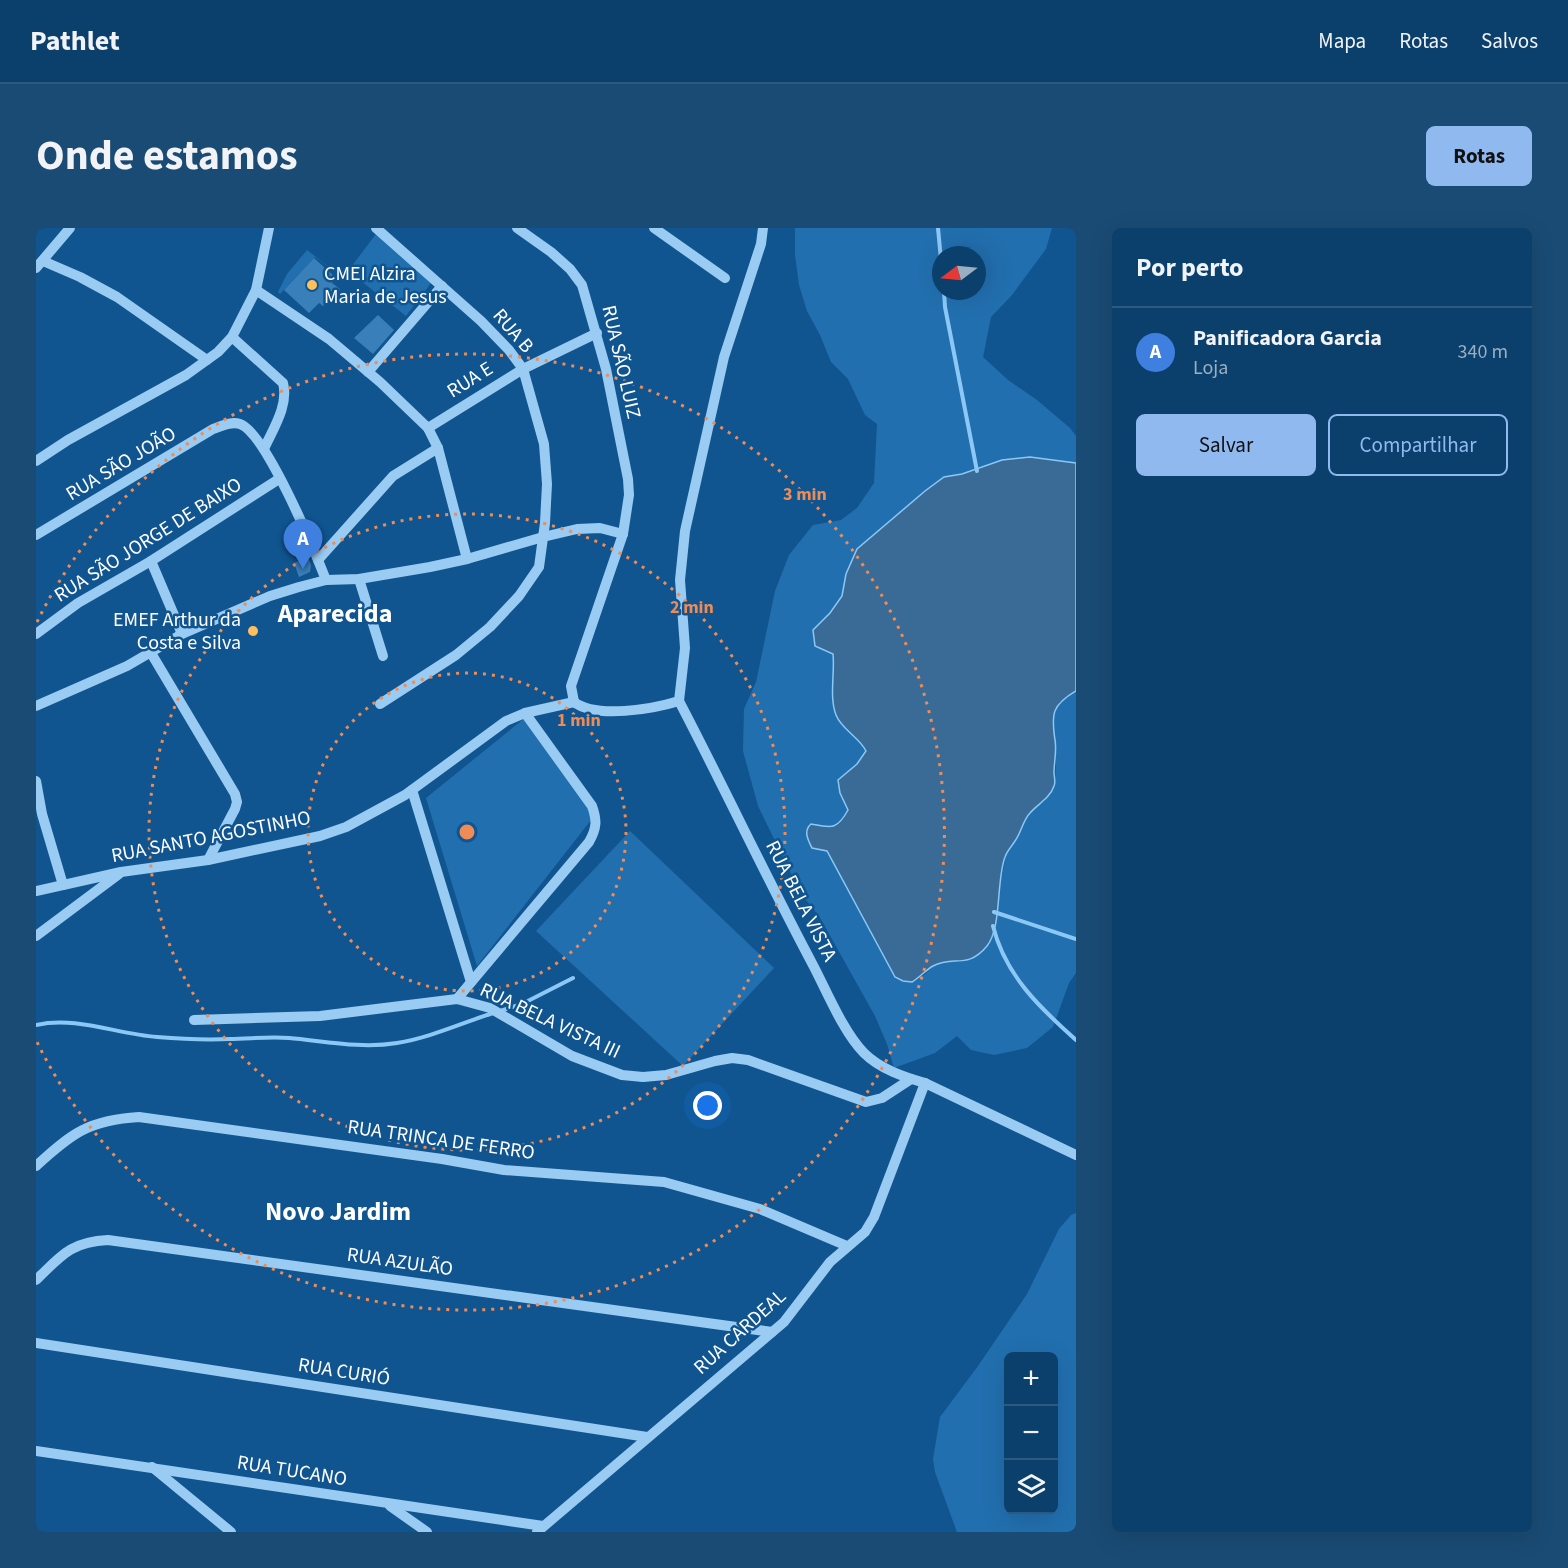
<!DOCTYPE html>
<html lang="pt">
<head>
<meta charset="utf-8">
<style>
	:root { --surface:#0c406c; --page:#1a4b74; --text:#f1f3f6; --muted:#9aafc2; --line:#2c597f; --accent:#90b9f0 }
	body { margin:0; font-family:"Source Sans 3",sans-serif; background:var(--page); color:var(--text) }
	.controls { position:absolute; right:18px; bottom:18px; display:grid; overflow:hidden; border-radius:9px; box-shadow:0 6px 24px #0002 }
	.controls button { width:54px; height:54px; display:grid; place-items:center; padding:0; border:0; border-bottom:2px solid var(--line); background:var(--surface); color:var(--text); font:30px sans-serif }
	.compass { position:absolute; left:896px; top:18px; width:54px; height:54px; border-radius:50%; background:var(--surface); box-shadow:0 6px 24px #0002; rotate:254deg }
	.you { position:absolute; left:672px; top:878px; width:21px; height:21px; margin:-15px; border:4px solid #fff; border-radius:50%; background:#1a73e8; box-shadow:0 0 0 9px #1a73e833 }
	.badge { display:grid; place-items:center; width:39px; height:39px; border-radius:50%; background:var(--accent); color:#fff; font-size:20px; font-weight:700 }
	.pin { position:absolute; translate:-50% -50px; filter:drop-shadow(0 2px 3px #0008) }
	.pin::after { content:''; position:absolute; top:32px; width:21px; height:18px; background:inherit; clip-path:polygon(0 0,100% 0,50% 100%) }
	.list { margin:0; padding:0; list-style:none }
	h2 { display:flex; justify-content:space-between; align-items:center; height:78px; margin:0; padding:0 24px; font-size:26px }
	h2 small { font-size:20px; font-weight:400; color:var(--muted) }
	.list li { display:grid; grid-template-columns:39px 1fr auto; gap:18px; align-items:center; box-sizing:border-box; height:90px; padding:0 24px; border-top:2px solid var(--line) }
	.list b { display:block; font-size:22px; white-space:nowrap }
	.list p { margin:0; font-size:20px; white-space:nowrap; color:var(--muted) }
	.list em { font-size:20px; font-style:normal; color:var(--muted) }
	.actions { display:flex; gap:12px; padding:18px 24px }
	.actions a { flex:1; padding:14px 0; border:2px solid var(--accent); border-radius:9px; text-align:center; font-size:21px; color:var(--accent) }
	.actions .main { background:var(--accent); color:#111 }
	.icon { flex:none; width:33px; height:33px; fill:none; stroke:currentColor; stroke-width:2; stroke-linecap:round; stroke-linejoin:round }
	.map { position:relative; flex:none; width:1040px; height:1304px; overflow:hidden; border-radius:9px }
	header { display:flex; align-items:center; gap:36px; box-sizing:border-box; height:84px; padding:0 30px; background:var(--surface); border-bottom:2px solid var(--line) }
	header strong { font-size:28px }
	nav { display:flex; gap:33px; margin-inline-start:auto; font-size:21px }
	.intro { display:flex; align-items:center; justify-content:space-between; box-sizing:border-box; height:144px; padding:0 36px }
	h1 { margin:0; font-size:42px }
	.button { padding:15px 27px; border-radius:9px; background:var(--accent); color:#111; font-size:21px; font-weight:700 }
	main { display:flex; gap:36px; padding:0 36px }
	aside { flex:1; background:var(--surface); border-radius:9px; box-shadow:0 6px 24px #0002 }
	.map>svg:first-child { display:block }
	.green { fill:#226faf; fill-rule:evenodd }
	.water { fill:#396b96; stroke:#8cc8f6; stroke-width:1.5 }
	.lines { fill:none; stroke-linecap:round; stroke-linejoin:round }
	.stream { stroke:#8cc8f6; stroke-width:4 }
	.building { fill:#397fb9 }
	.minor { stroke:#9acbf3; stroke-width:10 }
	.ring { fill:none; stroke:#ef8b55; stroke-width:3; stroke-dasharray:3 6 }
	.poi-dot { fill:#ffc05c; stroke:#105590; stroke-width:2 }
	.labels { text-anchor:middle; dominant-baseline:central; stroke-width:5; stroke-linejoin:round; paint-order:stroke }
	.poi-label { font-size:20px; fill:#fff; stroke:#105590; text-anchor:start }
	.street-label { font-size:20px; fill:#fff; stroke:#105590 }
	.district-label { font-size:26px; font-weight:bold; fill:#fff; stroke:#105590 }
	.centre { fill:#ef8b55; stroke:#105590; stroke-width:3 }
	.ring-label { font-size:18px; text-anchor:middle; font-weight:bold; fill:#ef8b55; stroke:#105590; stroke-width:5; stroke-linejoin:round; paint-order:stroke }
</style>
</head>
<body>
<header>
<strong>Pathlet</strong>
<nav><a>Mapa</a><a>Rotas</a><a>Salvos</a></nav>
</header>
<div class="intro"><h1>Onde estamos</h1><a class="button">Rotas</a></div>
<main>
<div class="map">
<svg width="1040" height="1304" viewBox="0 0 1040 1304">
	<rect width="100%" height="100%" fill="#105590"/>
	<g class="green">
		<path d="M759,0H1016L1010,21L976,67L955,89L947,129L972,152L1001,172L1034,200L1040,208V235L966,232L926,246L908,249L855,291L821,321L810,346L806,368L794,385L777,403L779,418L797,426C800,452 793,479 810,501C817,509 826,514 830,523L821,536L809,547L804,565L812,582L801,598L793,600L776,620L791,623L859,749L867,753L888,747L898,737L910,734H925L961,673L970,627L979,614L992,586L1009,572L1019,557L1020,528L1016,500L1017,489L1026,471L1040,463V745L1033,755L1017,799L991,820L958,827L935,822L921,808L899,825L858,840L851,816L839,788L783,688L765,666L722,578L707,523L708,481L720,454L739,363L753,327L777,297L805,292L821,280L838,255L841,196L829,187L812,151L795,134L784,107L771,83L763,57L759,27ZM905,27H941V63H905Z"/>
		<polygon points="340,6 398,51 370,88 312,43"/>
		<polygon points="271,22 302,46 279,29 244,66 242,64 251,46"/>
		<polygon points="490,489 562,583 441,738 390,570"/>
		<polygon points="594,603 738,740 647,838 500,703"/>
		<path d="M1040,985V1304H921L899,1244L897,1231L904,1189L942,1138L991,1066L1023,1001L1035,987ZM972,1128H1017V1282H972Z"/>
	</g>
	<path class="water" d="M994,229L1040,235V463C1016,477 1015,486 1019,512C1021,523 1018,534 1018,544C1018,549 1020,554 1018,558C1014,570 1002,576 994,585C987,592 985,605 979,613C976,618 971,623 969,629C960,653 966,699 951,718C931,742 918,727 897,738C891,741 883,750 876,754L867,753L859,749L791,623L776,620C772,612 767,603 775,596C796,600 801,602 812,582L804,565L802,552L821,536L830,523C823,509 806,502 800,487C793,469 799,445 797,426L779,418L777,402L794,385L806,368L810,346L821,321L889,263L908,249L926,246L966,232Z"/>
	<g class="lines">
		<g class="stream">
			<polyline points="902,0 905,32"/>
			<polyline points="908,63 909,79 941,243"/>
			<polyline points="958,684 1040,711"/>
			<path d="M957,698C969,747 1004,780 1040,812"/>
			<polyline points="464,783 486,776 537,750"/>
			<path d="M0,797C41,788 80,806 121,809C145,811 169,812 194,811C213,811 233,808 253,810C288,813 325,821 361,815C393,810 426,795 457,785"/>
		</g>
	</g>
	<g class="building">
		<polygon points="278,30 300,50 296,55 304,61 287,78 283,75 273,85 248,62"/>
		<polygon points="342,87 358,102 337,126 318,110"/>
		<polygon points="272,329 275,337 274,344 263,349 258,335"/>
	</g>
	<g class="lines">
		<g class="minor">
			<polyline points="340,0 445,93 473,122 487,141 508,216 511,256 509,295 503,339 483,368 454,399 420,427 344,476"/>
			<polyline points="481,0 515,24 534,41 546,57 570,141 592,251 593,267 587,306 535,458 538,474"/>
			<polyline points="618,0 689,50"/>
			<polyline points="7,33 44,49 81,69 171,132"/>
			<polyline points="0,40 34,0"/>
			<polyline points="220,62 293,111 344,154 392,200 402,220 431,331"/>
			<path d="M196,109L247,155C253,177 237,201 228,221"/>
			<polyline points="332,144 406,58"/>
			<polyline points="392,200 487,141 561,105"/>
			<polyline points="0,233 32,212 150,147 182,124 196,109 220,62 233,0"/>
			<path d="M0,307L177,201C186,198 195,193 204,196C230,205 279,324 290,352"/>
			<polyline points="282,332 357,248 402,220"/>
			<polyline points="115,333 146,406"/>
			<polyline points="323,351 347,428"/>
			<polyline points="0,406 42,375 115,333 243,251"/>
			<polyline points="115,425 199,566 201,574 199,581 172,632"/>
			<path d="M643,473C689,561 731,651 778,739C791,764 808,805 828,825C844,841 868,849 889,855L1040,927"/>
			<polyline points="643,473 649,420 644,352 649,303 688,129 725,16 727,0"/>
			<path d="M538,474C560,491 617,481 643,473"/>
			<polyline points="0,478 91,438 146,406 234,368 263,359 290,352 323,351 394,339 431,331 507,309 541,301 564,300 587,306"/>
			<polyline points="0,553 6,586 27,657"/>
			<polyline points="376,562 435,754"/>
			<polyline points="0,663 85,644 172,632 284,608 310,599 369,567 470,493 489,485 538,474"/>
			<polyline points="0,708 83,646"/>
			<path d="M421,771L553,614C561,600 561,592 556,578L489,485"/>
			<polyline points="158,792 284,788 421,771 454,780 536,828 586,847 607,849 630,847 679,833 696,830 712,832 830,874 846,870 875,851"/>
			<path d="M0,938C36,905 53,892 103,889L406,931L468,942L628,954L724,981L811,1018"/>
			<path d="M0,1052C25,1028 34,1014 72,1012L736,1104"/>
			<polyline points="0,1115 611,1209"/>
			<polyline points="0,1223 507,1298"/>
			<polyline points="116,1239 195,1304"/>
			<polyline points="354,1278 391,1304"/>
			<polyline points="501,1304 748,1094 794,1034 829,1004 838,989 889,855"/>
		</g>
	</g>
	<g class="ring">
		<circle cx="431" cy="604" r="159"/>
		<circle cx="431" cy="604" r="318"/>
		<path d="M1 394A478 478 0 1 1 1 814"/>
	</g>
	<g class="poi-dot">
		<circle cx="276" cy="57" r="6"/>
		<circle cx="217" cy="403" r="6"/>
	</g>
	<g class="labels">
		<g class="poi-label">
			<text x="288" y="46">CMEI Alzira<tspan x="288" dy="23">Maria de Jesus</tspan></text>
			<text x="205" y="392" text-anchor="end">EMEF Arthur da<tspan x="205" dy="23">Costa e Silva</tspan></text>
		</g>
		<g class="street-label">
			<text transform="translate(477 103) rotate(49)">RUA B</text>
			<text transform="translate(585 134) rotate(77)">RUA SÃO LUIZ</text>
			<text transform="translate(434 152) rotate(-32)">RUA E</text>
			<text transform="translate(85 236) rotate(-31)">RUA SÃO JOÃO</text>
			<text transform="translate(112 312) rotate(-32)">RUA SÃO JORGE DE BAIXO</text>
			<text transform="translate(175 609) rotate(-11)">RUA SANTO AGOSTINHO</text>
			<text transform="translate(765 673) rotate(63)">RUA BELA VISTA</text>
			<text transform="translate(514 793) rotate(25)">RUA BELA VISTA III</text>
			<text transform="translate(405 912) rotate(8)">RUA TRINCA DE FERRO</text>
			<text transform="translate(364 1034) rotate(8)">RUA AZULÃO</text>
			<text transform="translate(704 1104) rotate(-42)">RUA CARDEAL</text>
			<text transform="translate(308 1144) rotate(9)">RUA CURIÓ</text>
			<text transform="translate(256 1243) rotate(9)">RUA TUCANO</text>
		</g>
		<g class="district-label">
			<text x="299" y="385">Aparecida</text>
			<text x="302" y="983">Novo Jardim</text>
		</g>
	</g>
	<circle cx="431" cy="604" r="9" class="centre"/>
	<g class="ring-label">
		<text x="769" y="272">3 min</text>
		<text x="656" y="385">2 min</text>
		<text x="543" y="498">1 min</text>
	</g>
</svg>
<div class="controls">
<button>+</button>
<button>−</button>
<button><svg class="icon" aria-label="layers" viewBox="0 0 24 24"><path d="M12 4l9 5-9 5-9-5zM3 14l9 5 9-5"/></svg></button>
</div>
<svg class="compass" viewBox="-18 -18 36 36"><path d="M0-13l5 13h-10z" fill="#e53935"/><path d="M0 13l5-13h-10z" fill="#9aafc2"/></svg>
<div class="you"></div>
<div class="pin badge" style="left:267px;top:341px;background:#3f7fe0">A</div>
</div>
<aside>
<h2>Por perto<small></small></h2>
<ul class="list">
<li><span class="badge" style="background:#3f7fe0">A</span><div><b>Panificadora Garcia</b><p>Loja</p></div><em>340 m</em></li>
</ul>
<div class="actions"><a class="main">Salvar</a><a>Compartilhar</a></div>
</aside>
</main>
</body>
</html>
